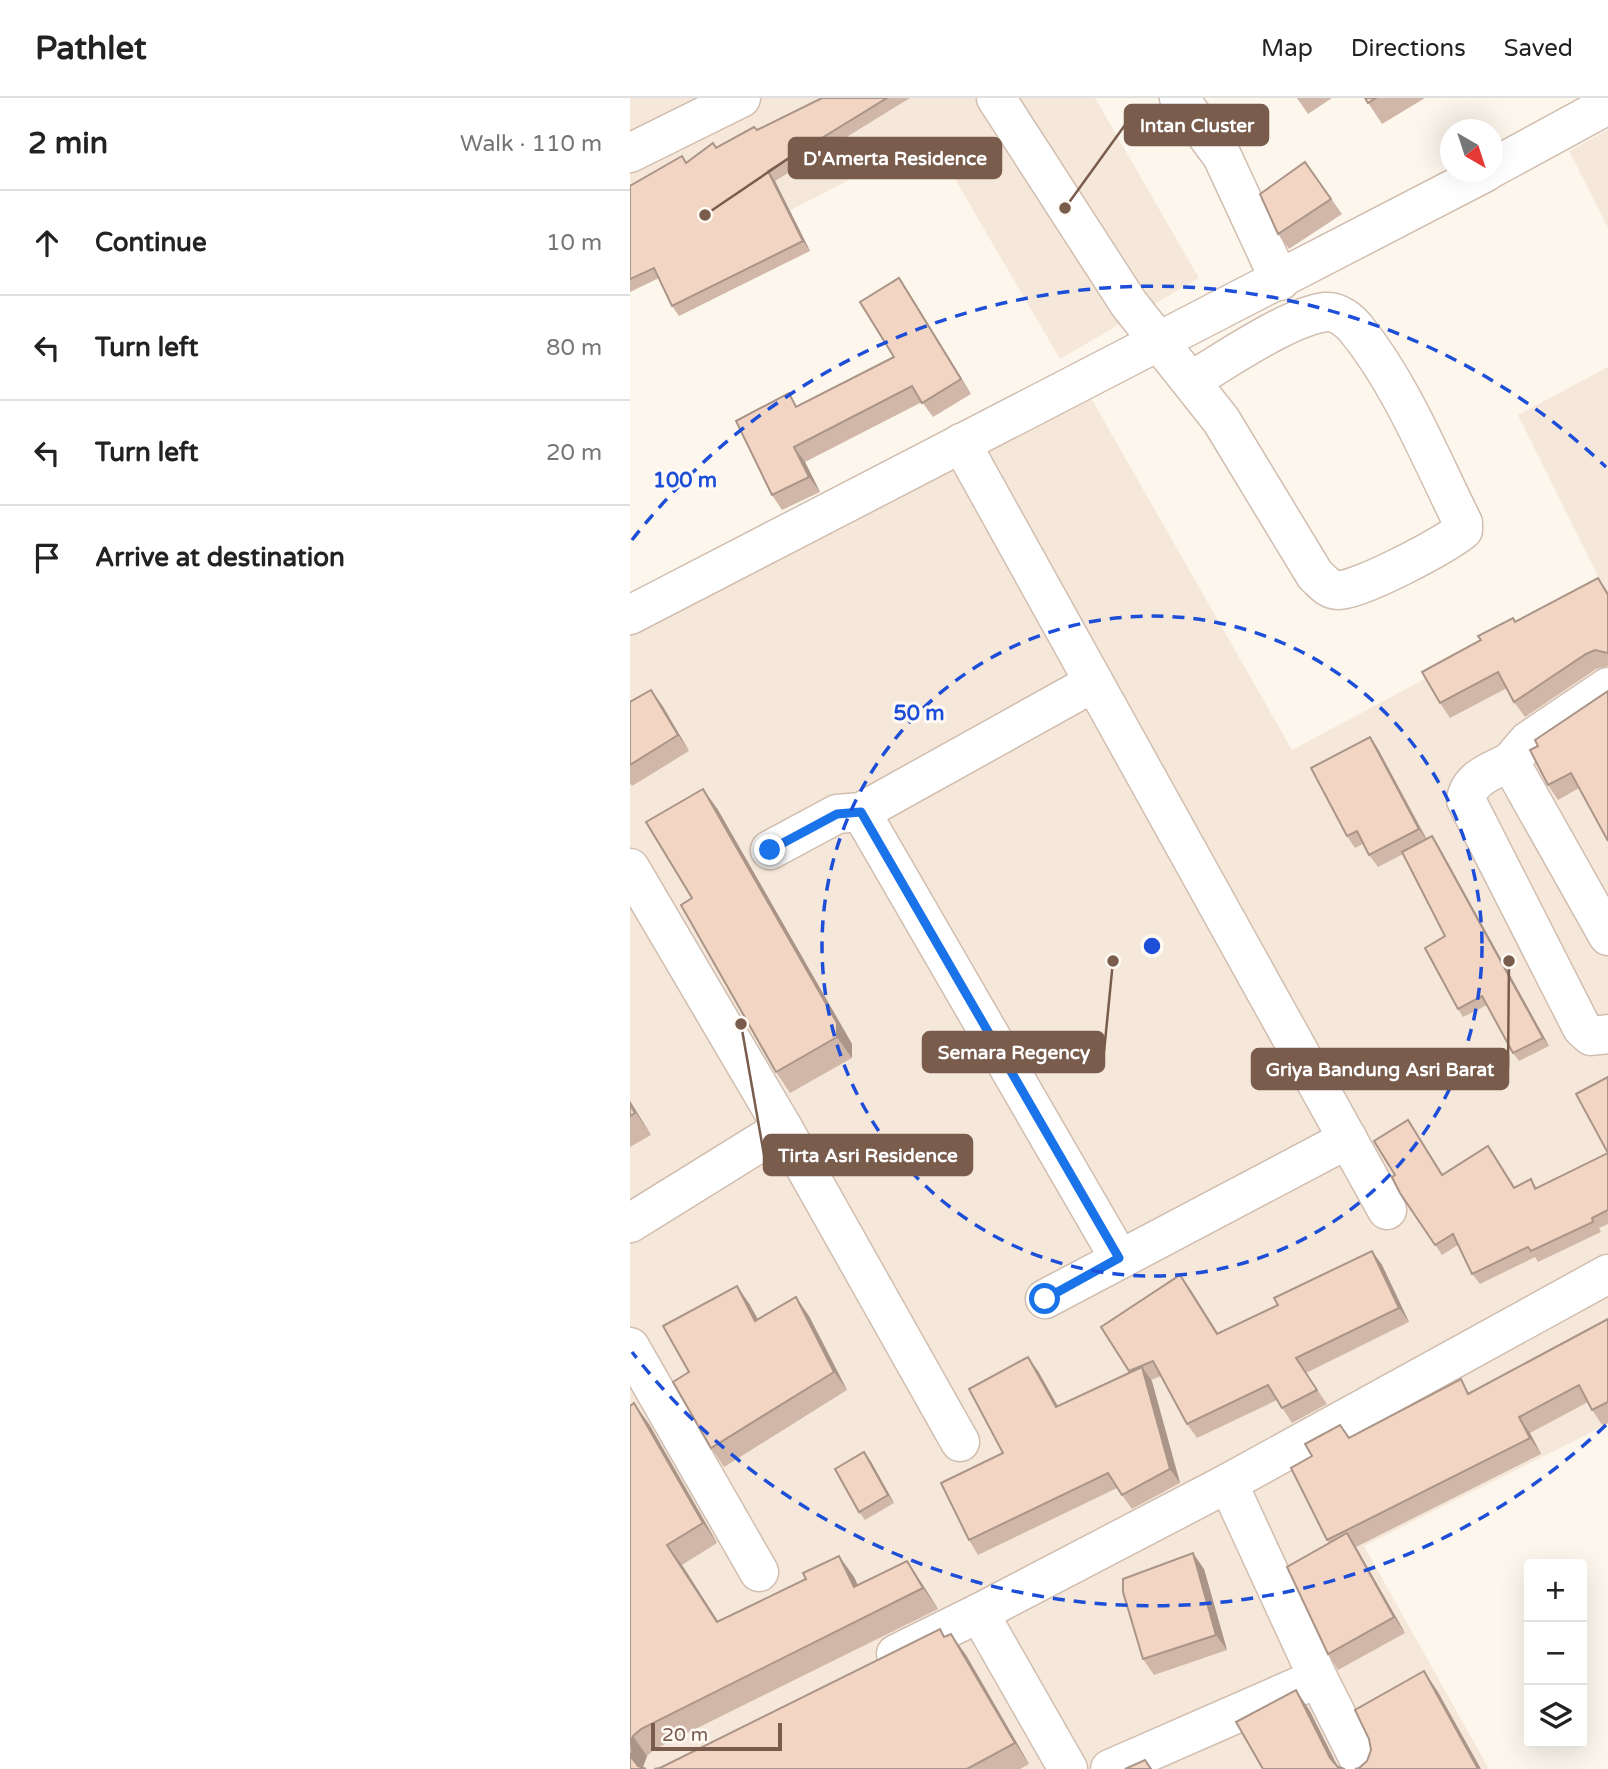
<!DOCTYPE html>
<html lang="en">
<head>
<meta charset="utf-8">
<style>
	:root { --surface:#fff; --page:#f2f2f2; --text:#222; --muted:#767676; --line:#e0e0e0 }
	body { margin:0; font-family:"Varela Round",sans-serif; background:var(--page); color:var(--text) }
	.controls { position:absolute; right:21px; bottom:21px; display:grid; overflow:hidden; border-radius:7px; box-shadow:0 7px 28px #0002 }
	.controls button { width:63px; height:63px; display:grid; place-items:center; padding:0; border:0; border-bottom:2px solid var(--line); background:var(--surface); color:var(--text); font:35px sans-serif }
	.compass { position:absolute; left:810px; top:21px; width:63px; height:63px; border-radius:50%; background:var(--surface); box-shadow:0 7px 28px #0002; rotate:141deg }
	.scale { position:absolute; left:21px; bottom:18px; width:131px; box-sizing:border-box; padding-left:7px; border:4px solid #7a5c4d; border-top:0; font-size:19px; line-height:24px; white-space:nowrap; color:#7a5c4d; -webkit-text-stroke:5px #fffaf3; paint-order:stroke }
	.stop { position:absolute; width:21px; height:21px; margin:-16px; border:5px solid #1a73e8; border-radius:50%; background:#fff }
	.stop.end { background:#1a73e8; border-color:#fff; box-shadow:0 2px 7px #0008 }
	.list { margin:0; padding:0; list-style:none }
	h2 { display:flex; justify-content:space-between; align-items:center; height:91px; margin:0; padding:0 28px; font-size:30px }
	h2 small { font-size:23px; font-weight:400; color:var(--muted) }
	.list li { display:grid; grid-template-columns:46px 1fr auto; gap:21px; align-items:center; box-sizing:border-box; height:105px; padding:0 28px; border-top:2px solid var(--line) }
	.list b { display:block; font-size:26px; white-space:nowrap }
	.list em { font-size:23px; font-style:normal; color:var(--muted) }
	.icon { flex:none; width:38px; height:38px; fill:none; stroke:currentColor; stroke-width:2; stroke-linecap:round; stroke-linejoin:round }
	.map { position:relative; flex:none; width:978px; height:1671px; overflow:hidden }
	header { display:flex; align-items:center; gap:42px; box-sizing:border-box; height:98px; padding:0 35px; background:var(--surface); border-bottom:2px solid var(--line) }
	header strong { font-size:33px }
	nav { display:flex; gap:38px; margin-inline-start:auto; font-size:24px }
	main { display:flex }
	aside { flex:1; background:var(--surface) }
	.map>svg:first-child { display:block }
	.residential { fill:#f5e8da }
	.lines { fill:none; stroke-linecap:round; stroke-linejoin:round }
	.minor-casing { stroke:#d1beb0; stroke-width:41 }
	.minor { stroke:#fff; stroke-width:38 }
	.wall { fill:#d1b7a8 }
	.shaded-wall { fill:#aa9588 }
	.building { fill:#f3d5c3; stroke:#aa9588; stroke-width:2 }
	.route { stroke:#1a73e8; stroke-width:9 }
	.ring { fill:none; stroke:#1d4ed8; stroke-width:3.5; stroke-dasharray:12 9 }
	.centre { fill:#1d4ed8; stroke:#fffaf3; stroke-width:3.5 }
	.ring-label { font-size:21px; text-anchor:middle; font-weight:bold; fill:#1d4ed8; stroke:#fffaf3; stroke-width:6; stroke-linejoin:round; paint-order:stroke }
	.leader { fill:none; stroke:#7a5c4d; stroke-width:2.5 }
	.callout-dot { fill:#7a5c4d; stroke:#fffaf3; stroke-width:2.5 }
	.callout { fill:#7a5c4d; stroke:#7a5c4d; stroke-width:2.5 }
	.callout-label { font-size:19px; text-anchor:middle; font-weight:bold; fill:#fff }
</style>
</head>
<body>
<header>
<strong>Pathlet</strong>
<nav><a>Map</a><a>Directions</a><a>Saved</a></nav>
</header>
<main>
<aside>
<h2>2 min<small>Walk · 110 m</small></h2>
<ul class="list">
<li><svg class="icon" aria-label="ahead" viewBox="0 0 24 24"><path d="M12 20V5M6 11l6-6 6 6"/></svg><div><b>Continue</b></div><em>10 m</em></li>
<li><svg class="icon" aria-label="left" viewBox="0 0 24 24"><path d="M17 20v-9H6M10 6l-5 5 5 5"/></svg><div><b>Turn left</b></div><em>80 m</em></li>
<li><svg class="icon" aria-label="left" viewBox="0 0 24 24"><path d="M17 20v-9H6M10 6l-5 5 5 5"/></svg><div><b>Turn left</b></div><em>20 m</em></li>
<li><svg class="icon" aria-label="arrive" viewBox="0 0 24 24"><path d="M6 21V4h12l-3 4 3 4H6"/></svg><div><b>Arrive at destination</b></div></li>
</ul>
</aside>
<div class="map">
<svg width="978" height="1671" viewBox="0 0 978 1671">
	<rect width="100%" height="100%" fill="#fdf6ec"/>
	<g class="residential">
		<polygon points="0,0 465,0 569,180 430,261 301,40 0,194"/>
		<polygon points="978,32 978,130 939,53"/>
		<polygon points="978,269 978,1326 734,1448 859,1671 0,1671 0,537 461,300 662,652 972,486 888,317"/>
	</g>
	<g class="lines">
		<g class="minor-casing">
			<g id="minor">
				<path d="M366,0L499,206L591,322L685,477C692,483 698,492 708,492C729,493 815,447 833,432V425C801,361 772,288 727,232C720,223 708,213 696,214C659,218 595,263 562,282"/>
				<polyline points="549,0 592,58 650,183"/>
				<polyline points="0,55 111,0"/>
				<polyline points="862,70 978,7"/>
				<polyline points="331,345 757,1112"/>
				<polyline points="0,517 856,74"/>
				<polyline points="978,589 898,643 880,664 978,838"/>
				<path d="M880,664C862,673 839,680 836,702L952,930L961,938L978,936"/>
				<polyline points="231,714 489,1160"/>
				<polyline points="140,752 207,716 231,714 463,585"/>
				<polyline points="0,770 153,1030 330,1344"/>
				<polyline points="0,1125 153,1030"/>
				<polyline points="415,1201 718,1041"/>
				<polyline points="0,1249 129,1474"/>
				<polyline points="598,1385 688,1580 734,1671"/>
				<polyline points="266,1556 349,1515"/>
				<polyline points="438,1671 349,1515 598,1385 978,1176"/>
				<polyline points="480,1671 688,1580"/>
			</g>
		</g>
		<use href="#minor" class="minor"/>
	</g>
	<g class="wall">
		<polygon points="192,0 280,0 145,83 180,153 49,218 42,208 29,180 0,194 0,88 56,64 127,32"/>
		<polygon points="667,0 702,0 678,16"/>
		<polygon points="735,0 795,0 752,26"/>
		<polygon points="675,64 712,116 659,151 648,136"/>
		<polygon points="269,180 279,195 341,296 303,319 292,304 175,364 190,394 152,412 142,397 169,308 264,259"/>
		<polygon points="968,480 978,494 978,568 966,571 895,619 884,604 877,590 820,620 810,605 851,542"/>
		<polygon points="978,593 949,690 928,702 918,687 908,648"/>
		<polygon points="0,604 32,607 59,653 2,688 0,685"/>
		<polygon points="740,639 748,651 797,741 802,738 808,747 919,948 889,963 883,955 857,907 833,919 828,911 815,838 773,756 748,769 739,757 733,746 725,750 717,738"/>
		<polygon points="73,691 88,712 222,946 222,960 160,995 146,974 62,800"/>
		<polygon points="0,1003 21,1037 0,1049"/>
		<polygon points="778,1022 813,1077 865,1058 885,1089 901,1081 907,1090 978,1055 978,1126 969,1130 971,1134 908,1164 905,1159 850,1186 842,1176 828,1147 812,1157 770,1095 765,1077"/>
		<polygon points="742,1153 752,1167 779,1224 676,1275 697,1306 662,1325 647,1302 567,1340 557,1326 531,1278 521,1282 550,1385 502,1411 487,1390 348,1457 339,1442 373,1355 408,1273 428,1308 500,1274 471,1229 560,1191 588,1235 648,1207"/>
		<polygon points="107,1188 120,1207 128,1221 179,1218 217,1292 94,1369 81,1350 59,1274"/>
		<polygon points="978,1221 978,1325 973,1328 962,1312 958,1304 900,1335 911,1356 726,1449 775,1535 708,1572 698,1556 699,1445 697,1442 719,1339 840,1295"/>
		<polygon points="19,1326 87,1445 52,1467 88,1524 176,1481 209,1458 224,1479 228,1487 291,1484 308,1511 25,1651 17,1658 13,1669 0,1671"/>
		<polygon points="240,1362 264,1405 235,1422 229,1414"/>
		<polygon points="574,1471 597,1552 524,1577 513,1561"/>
		<polygon points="310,1531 315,1539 336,1557 399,1666 390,1671 24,1671 30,1670"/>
	</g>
	<g class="shaded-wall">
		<polygon points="138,73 145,83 180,153 173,143"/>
		<polygon points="269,180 279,195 341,296 331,281"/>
		<polygon points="164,349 175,364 190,394 179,379"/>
		<polygon points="21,592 32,607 59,653 48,637"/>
		<polygon points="740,639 748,651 797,743 789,731"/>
		<polygon points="73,691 88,712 222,946 222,960 207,939"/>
		<polygon points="802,738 808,747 919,948 913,940"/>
		<polygon points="0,1003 21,1037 0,1006"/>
		<polygon points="742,1153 752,1167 779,1224 769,1210"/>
		<polygon points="550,1177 560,1191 597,1250 587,1236"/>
		<polygon points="107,1188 120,1207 138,1241 125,1223"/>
		<polygon points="166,1199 179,1218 217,1292 204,1274"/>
		<polygon points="398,1259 408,1273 436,1323 426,1309"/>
		<polygon points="512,1269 522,1283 550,1385 540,1371"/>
		<polygon points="4,1305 19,1326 87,1445 73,1425"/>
		<polygon points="889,1319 900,1335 911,1356 900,1340"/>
		<polygon points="234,1354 240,1362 264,1405 258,1397"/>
		<polygon points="717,1435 727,1451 775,1535 764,1519"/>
		<polygon points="37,1447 52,1467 102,1545 87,1524"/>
		<polygon points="563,1455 574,1471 597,1552 586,1537"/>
		<polygon points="209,1458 224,1479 238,1509 224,1489"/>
		<polygon points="277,1463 291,1484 308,1511 293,1490"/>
		<polygon points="321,1536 336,1557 399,1666 385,1645"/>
		<polygon points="794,1573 808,1594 851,1671 848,1671"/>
		<polygon points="666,1592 680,1613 709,1671 700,1660"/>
		<polygon points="3,1638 17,1658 13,1669 14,1671 9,1671 1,1659 0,1645"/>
	</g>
	<g class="building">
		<polygon points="192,0 257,0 138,73 173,143 42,208 24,170 0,181 0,88 52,58 56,65 83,45 86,50 124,29 127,32"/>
		<polygon points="735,0 746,0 738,5"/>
		<polygon points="675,64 701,101 648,136 630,96"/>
		<polygon points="269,180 331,281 292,305 282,288 164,349 179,379 142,397 106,323 159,295 166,309 264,259 230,204"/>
		<polygon points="968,480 978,497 978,555 965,552 956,556 884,604 868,574 810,605 792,574 851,542 848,538 883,520 885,524"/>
		<polygon points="21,592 48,637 0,667 0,604"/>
		<polygon points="978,593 978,743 941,675 918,687 900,652 908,648 905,642"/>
		<polygon points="740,639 789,731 739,757 727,733 717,738 681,670"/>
		<polygon points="73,691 207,925 207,939 146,974 51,807 62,800 16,724"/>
		<polygon points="802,738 913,940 883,955 852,898 828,911 795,850 815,838 772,754"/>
		<polygon points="978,979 978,1055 946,996"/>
		<polygon points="0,1006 5,1015 0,1018"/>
		<polygon points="778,1022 812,1077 858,1048 884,1090 901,1081 905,1091 978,1055 978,1112 962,1120 963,1124 901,1153 898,1149 842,1176 823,1136 805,1147 770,1095 762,1079 765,1077 744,1043"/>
		<polygon points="742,1153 769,1210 666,1260 687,1292 652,1310 638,1287 557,1326 523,1263 499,1273 471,1229 550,1177 587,1236 648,1207 644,1200"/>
		<polygon points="107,1188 125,1223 166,1199 204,1274 81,1350 43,1284 59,1274 33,1228"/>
		<polygon points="978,1221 978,1304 962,1312 949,1287 889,1319 900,1340 697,1442 661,1370 682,1358 675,1346 710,1327 719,1340 831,1281 838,1296"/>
		<polygon points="398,1259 426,1309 512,1269 540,1371 492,1397 478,1375 339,1442 311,1385 373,1355 339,1291"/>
		<polygon points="4,1305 73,1425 37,1447 87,1524 176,1481 173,1475 209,1458 224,1489 277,1463 293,1490 11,1631 3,1638 0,1645 0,1308"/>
		<polygon points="234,1354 258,1397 229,1414 205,1371"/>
		<polygon points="717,1435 764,1519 698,1556 657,1469"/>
		<polygon points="563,1455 586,1537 513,1561 493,1494 493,1481"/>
		<polygon points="310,1531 314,1539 321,1536 385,1645 337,1671 24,1671 30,1670"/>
		<polygon points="794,1573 848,1671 725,1671 729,1670 737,1663 741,1652 739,1641 725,1612"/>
		<polygon points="666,1592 700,1660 708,1669 715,1671 633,1671 606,1624"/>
		<polygon points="0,1655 1,1659 8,1668 16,1671 0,1671"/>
		<polygon points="515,1662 521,1671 495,1671"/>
	</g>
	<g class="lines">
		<polyline class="route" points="140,752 207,716 231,714 489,1160 415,1201"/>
	</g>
	<g class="ring">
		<circle cx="522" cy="848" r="330"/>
		<path d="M976 1327A660 660 0 0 1 2 1254M2 442A660 660 0 0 1 976 369"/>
	</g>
	<circle cx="522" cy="848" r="10" class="centre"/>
	<g class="ring-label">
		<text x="55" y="389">100 m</text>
		<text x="289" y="622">50 m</text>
	</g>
	<path class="leader" d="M435 110L495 27M75 117L159 60M483 863L474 954M879 863L878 971M111 926L134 1057"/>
	<g class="callout-dot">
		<circle cx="435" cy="110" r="7"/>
		<circle cx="75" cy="117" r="7"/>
		<circle cx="483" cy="863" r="7"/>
		<circle cx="879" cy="863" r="7"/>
		<circle cx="111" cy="926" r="7"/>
	</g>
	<g class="callout">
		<rect x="495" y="7" width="143" height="40" rx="7"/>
		<rect x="159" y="40" width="212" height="40" rx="7"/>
		<rect x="293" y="934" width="181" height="40" rx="7"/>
		<rect x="622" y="951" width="256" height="40" rx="7"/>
		<rect x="134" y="1037" width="208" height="40" rx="7"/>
	</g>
	<g class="callout-label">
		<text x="567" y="34">Intan Cluster</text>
		<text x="265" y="67">D'Amerta Residence</text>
		<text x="384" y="961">Semara Regency</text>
		<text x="750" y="978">Griya Bandung Asri Barat</text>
		<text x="238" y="1064">Tirta Asri Residence</text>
	</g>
</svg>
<div class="controls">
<button>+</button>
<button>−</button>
<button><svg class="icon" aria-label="layers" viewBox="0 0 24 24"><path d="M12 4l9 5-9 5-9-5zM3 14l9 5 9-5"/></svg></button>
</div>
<svg class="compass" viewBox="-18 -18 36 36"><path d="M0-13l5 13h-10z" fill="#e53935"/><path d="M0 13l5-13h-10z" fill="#767676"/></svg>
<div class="scale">20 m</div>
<div class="stop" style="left:415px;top:1201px"></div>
<div class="stop end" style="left:140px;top:752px"></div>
</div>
</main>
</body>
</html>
